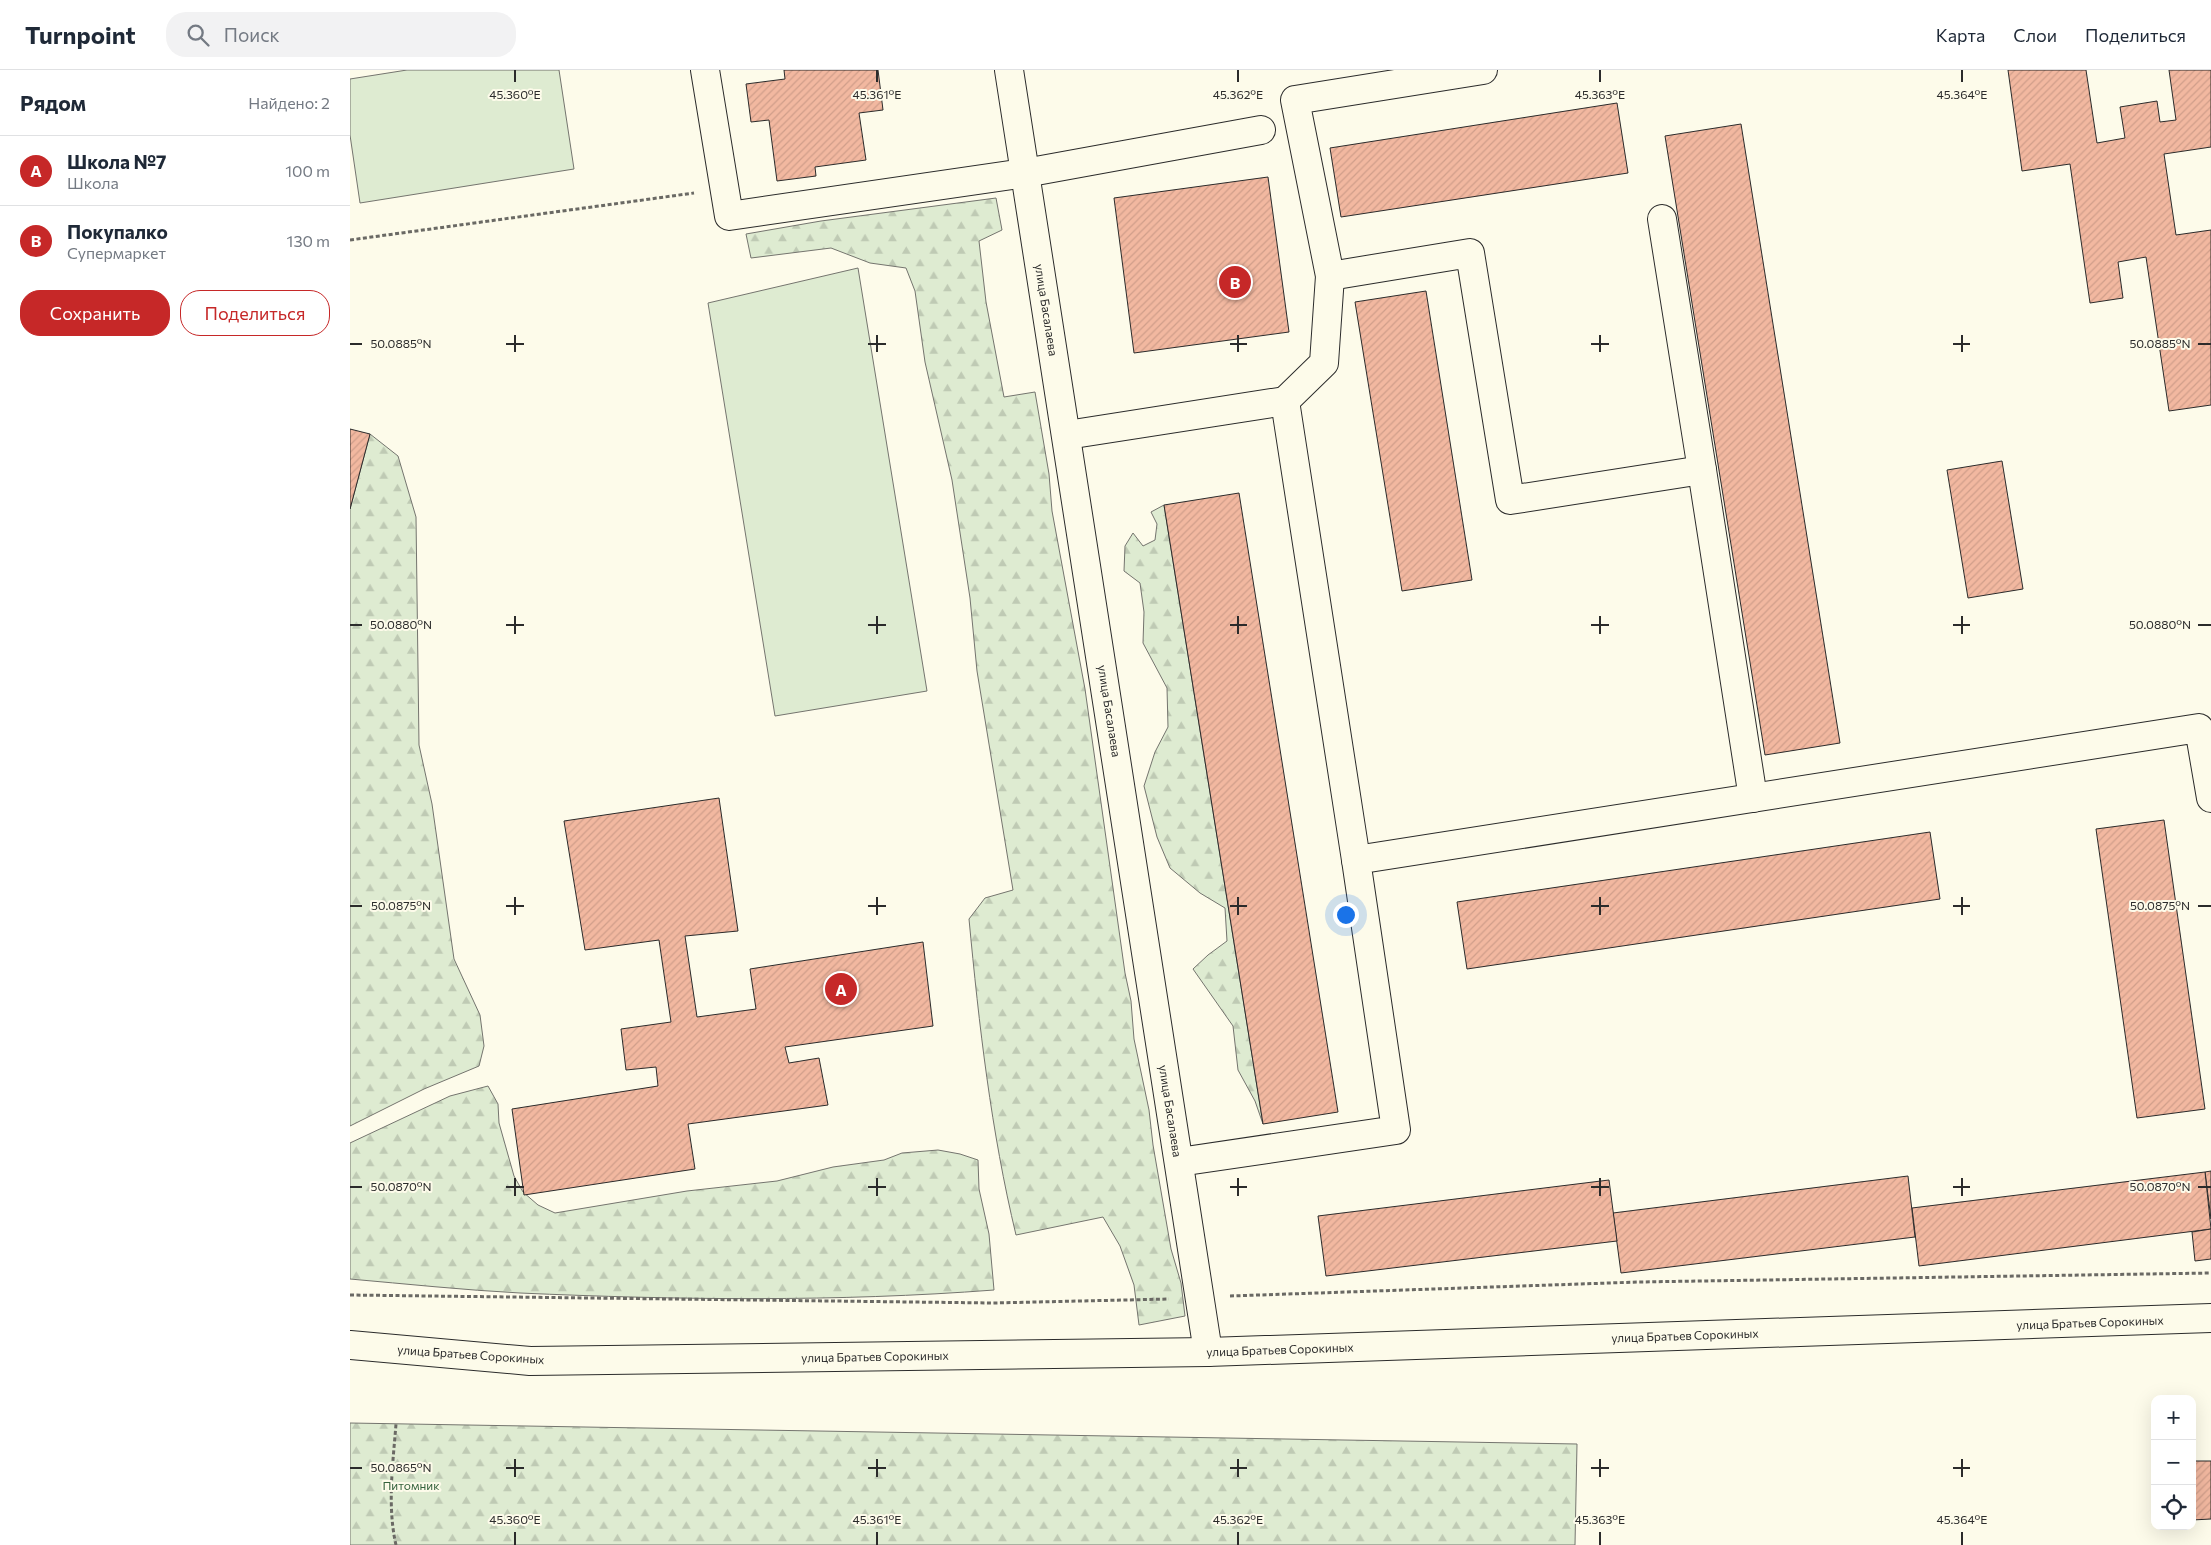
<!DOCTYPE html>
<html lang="ru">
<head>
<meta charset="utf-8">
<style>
	:root { --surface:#fff; --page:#f2f2f3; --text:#1f2937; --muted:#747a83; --line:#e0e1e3; --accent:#c62828 }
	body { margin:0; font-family:Commissioner,sans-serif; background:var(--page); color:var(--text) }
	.controls { position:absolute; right:15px; bottom:15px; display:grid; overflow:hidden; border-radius:10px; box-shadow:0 5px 20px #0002 }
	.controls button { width:45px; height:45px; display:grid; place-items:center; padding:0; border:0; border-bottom:1px solid var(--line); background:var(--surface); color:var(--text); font:25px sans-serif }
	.you { position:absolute; left:995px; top:844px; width:18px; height:18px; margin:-12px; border:4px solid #fff; border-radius:50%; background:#1a73e8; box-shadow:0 0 0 8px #1a73e833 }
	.badge { display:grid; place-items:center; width:32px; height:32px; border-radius:50%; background:var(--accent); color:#fff; font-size:16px; font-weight:700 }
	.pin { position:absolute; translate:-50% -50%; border:2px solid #fff; box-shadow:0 1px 5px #0006 }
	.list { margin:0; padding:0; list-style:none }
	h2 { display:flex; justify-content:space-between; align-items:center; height:65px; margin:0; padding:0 20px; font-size:21px }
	h2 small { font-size:16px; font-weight:400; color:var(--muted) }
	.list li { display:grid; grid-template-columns:32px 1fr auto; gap:15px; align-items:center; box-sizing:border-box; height:70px; padding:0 20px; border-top:1px solid var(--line) }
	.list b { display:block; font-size:19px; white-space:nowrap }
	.list p { margin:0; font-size:16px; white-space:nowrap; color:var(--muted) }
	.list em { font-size:16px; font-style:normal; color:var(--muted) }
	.actions { display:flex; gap:10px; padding:15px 20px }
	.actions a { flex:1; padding:11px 0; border:1px solid var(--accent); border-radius:20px; text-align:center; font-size:18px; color:var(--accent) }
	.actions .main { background:var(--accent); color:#fff }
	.icon { flex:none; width:28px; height:28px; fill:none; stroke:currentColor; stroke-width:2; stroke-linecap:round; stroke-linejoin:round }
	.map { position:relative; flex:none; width:1861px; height:1475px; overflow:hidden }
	header { display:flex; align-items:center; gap:30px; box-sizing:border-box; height:70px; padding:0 25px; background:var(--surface); border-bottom:1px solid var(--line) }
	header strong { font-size:24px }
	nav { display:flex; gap:28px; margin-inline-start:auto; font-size:18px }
	.search { width:350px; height:45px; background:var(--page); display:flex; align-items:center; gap:12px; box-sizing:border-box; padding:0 18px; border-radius:20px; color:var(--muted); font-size:19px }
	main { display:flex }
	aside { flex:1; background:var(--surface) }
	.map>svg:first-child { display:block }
	.grass { fill:#deebd1; stroke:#74746e }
	.forest { fill:url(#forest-firs); stroke:#74746e }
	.building { fill:url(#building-hatch); stroke:#2b2b2b }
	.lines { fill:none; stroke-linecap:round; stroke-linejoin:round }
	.minor-casing { stroke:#2b2b2b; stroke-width:30 }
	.path { stroke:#6a6964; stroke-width:3; stroke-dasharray:4 2.5; stroke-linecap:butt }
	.minor { stroke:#fdfbea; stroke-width:28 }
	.ticks { fill:none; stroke:#2b2b2b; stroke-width:2 }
	.labels { text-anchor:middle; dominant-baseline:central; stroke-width:4; stroke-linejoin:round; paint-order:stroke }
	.street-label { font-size:12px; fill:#2b2b2b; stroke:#fdfbea }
	.park-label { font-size:12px; fill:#34623c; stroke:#fdfbea }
	.ticks-label { font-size:12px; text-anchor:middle; fill:#2b2b2b; stroke:#fdfbea; stroke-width:4; stroke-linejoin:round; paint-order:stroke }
</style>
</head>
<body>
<header>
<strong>Turnpoint</strong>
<div class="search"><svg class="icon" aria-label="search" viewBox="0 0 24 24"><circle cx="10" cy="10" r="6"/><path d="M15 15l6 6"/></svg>Поиск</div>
<nav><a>Карта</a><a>Слои</a><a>Поделиться</a></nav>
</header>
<main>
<aside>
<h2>Рядом<small>Найдено: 2</small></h2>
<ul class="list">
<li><span class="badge">A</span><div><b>Школа №7</b><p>Школа</p></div><em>100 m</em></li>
<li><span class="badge">B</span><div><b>Покупалко</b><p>Супермаркет</p></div><em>130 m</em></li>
</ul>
<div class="actions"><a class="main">Сохранить</a><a>Поделиться</a></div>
</aside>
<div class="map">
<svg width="1861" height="1475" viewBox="0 0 1861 1475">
	<defs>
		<pattern id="forest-firs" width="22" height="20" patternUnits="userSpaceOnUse" patternTransform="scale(1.25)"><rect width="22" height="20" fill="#deebd1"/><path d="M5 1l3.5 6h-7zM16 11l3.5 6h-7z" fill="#bfcab4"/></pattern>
		<pattern id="building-hatch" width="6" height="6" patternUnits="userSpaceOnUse" patternTransform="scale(1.25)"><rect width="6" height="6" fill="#f2b8a0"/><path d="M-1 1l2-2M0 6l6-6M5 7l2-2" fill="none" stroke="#d09e8a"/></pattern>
	</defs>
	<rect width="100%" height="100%" fill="#fdfbea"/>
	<g class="grass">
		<polygon points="57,0 209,0 224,99 10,133 0,65 0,9"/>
		<polygon points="508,198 577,621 425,646 358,233"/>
	</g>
	<g class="forest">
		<path d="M646,128L652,160L629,171L636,232L654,327L685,322L699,404L702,441L735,619L775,903L781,931L784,969L799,1040L803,1075L821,1179L831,1213L835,1246L789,1255L784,1215L770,1176L753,1147L666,1165C641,1061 629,955 619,849L635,828L663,820L627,601L620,528L602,410L575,292L565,221L556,198L520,193L481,178L401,188L396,164L471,151Z"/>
		<polygon points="20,364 48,386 66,447 69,675 82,734 104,889 130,945 134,976 129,996 74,1019 0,1056 0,439"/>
		<polygon points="814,435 913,1054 905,1031 888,1000 883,956 843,899 858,885 877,871 875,838 850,823 820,798 807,767 794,716 805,682 818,657 817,618 793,573 794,542 790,513 774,501 775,476 783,463 793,476 805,470 807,454 801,442"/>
		<path d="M138,1016L148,1034L149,1053L164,1106L173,1122L188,1135L205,1143L337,1121L427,1111L483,1097L534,1090L552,1083L588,1080L610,1084L628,1090L629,1119L639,1164L644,1220C487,1232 327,1230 170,1223C113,1220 57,1214 0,1209V1073L100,1026Z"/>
		<polygon points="0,1353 1227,1374 1225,1475 0,1475"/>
	</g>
	<g class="building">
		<polygon points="434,0 528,0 533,40 509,43 516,90 465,97 466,106 427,111 419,50 401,52 396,14 435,9"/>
		<polygon points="1658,0 1736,0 1747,73 1775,68 1770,37 1807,31 1810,52 1826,50 1819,0 1861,0 1861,77 1814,84 1826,165 1861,160 1861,335 1819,341 1796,187 1768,192 1773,228 1740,233 1720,94 1672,101"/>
		<polygon points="1267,33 1278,103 991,147 980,78"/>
		<polygon points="1391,54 1490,673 1415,685 1315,66"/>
		<polygon points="918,107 939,262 784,283 764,128"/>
		<polygon points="1076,221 1122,510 1052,521 1005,232"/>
		<polygon points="0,359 20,364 0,439"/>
		<polygon points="1652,391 1673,519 1618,528 1597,400"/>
		<polygon points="889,423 988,1042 913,1054 814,435"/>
		<polygon points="369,728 388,861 335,866 347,947 406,939 400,899 573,872 583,956 435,977 439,993 469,988 478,1035 338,1054 345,1099 174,1125 162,1039 308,1016 306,997 276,1000 271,959 321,952 309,870 235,880 214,751"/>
		<polygon points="1814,750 1855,1039 1787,1048 1746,759"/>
		<polygon points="1580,762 1590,829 1117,899 1107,832"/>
		<polygon points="1861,1101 1861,1149 1855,1102"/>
		<polygon points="1855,1102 1861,1159 1569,1196 1562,1138"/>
		<polygon points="1558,1106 1565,1167 1271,1203 1263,1143"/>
		<polygon points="1259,1110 1267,1171 976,1206 968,1146"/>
		<polygon points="1861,1159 1861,1189 1845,1191 1842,1162"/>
		<polygon points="1842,1391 1861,1391 1861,1449 1842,1450"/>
	</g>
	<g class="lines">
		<g class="minor-casing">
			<g id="minor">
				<polyline points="355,0 379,146 675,103 911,60"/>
				<polyline points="659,0 858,1282"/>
				<polyline points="1312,149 1352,400"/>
				<polyline points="980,206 1120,183 1160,430 1352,400 1403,728"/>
				<polyline points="935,331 974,293 980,206 945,30 1133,0"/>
				<polyline points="717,365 935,331 1006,790"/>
				<polyline points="829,1092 1046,1060 1006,790 1849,658 1861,728"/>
				<polyline points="0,1275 180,1291 858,1282 1861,1248"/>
			</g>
		</g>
		<g class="path">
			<polyline points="0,170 344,123"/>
			<polyline points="0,1225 642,1233 819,1229"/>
			<polyline points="880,1226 1288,1212 1861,1203"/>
			<path d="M46,1475C37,1436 43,1393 46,1354"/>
		</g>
		<use href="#minor" class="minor"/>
	</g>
	<path class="ticks" d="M165,0V12M527,0V12M888,0V12M1250,0V12M1612,0V12M165,265V282M527,265V282M888,265V282M1250,265V282M1612,265V282M0,274H12M156,274H174M518,274H536M880,274H897M1241,274H1259M1603,274H1620M1848,274H1861M165,546V564M527,546V564M888,546V564M1250,546V564M1612,546V564M0,555H12M156,555H174M518,555H536M880,555H897M1241,555H1259M1603,555H1620M1848,555H1861M165,827V845M527,827V845M888,827V845M1250,827V845M1612,827V845M0,836H12M156,836H174M518,836H536M880,836H897M1241,836H1259M1603,836H1620M1848,836H1861M165,1108V1126M527,1108V1126M888,1108V1126M1250,1108V1126M1612,1108V1126M0,1117H12M156,1117H174M518,1117H536M880,1117H897M1241,1117H1259M1603,1117H1620M1848,1117H1861M165,1389V1407M527,1389V1407M888,1389V1407M1250,1389V1407M1612,1389V1407M0,1398H12M156,1398H174M518,1398H536M880,1398H897M1241,1398H1259M1603,1398H1620M165,1462V1475M527,1462V1475M888,1462V1475M1250,1462V1475M1612,1462V1475"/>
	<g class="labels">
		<g class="street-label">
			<text transform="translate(697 240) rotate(81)">улица Басалаева</text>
			<text transform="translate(760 641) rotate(81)">улица Басалаева</text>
			<text transform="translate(821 1041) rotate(81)">улица Басалаева</text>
			<text transform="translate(1740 1252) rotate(-2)">улица Братьев Сорокиных</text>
			<text transform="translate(1335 1265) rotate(-2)">улица Братьев Сорокиных</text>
			<text transform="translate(930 1279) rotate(-2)">улица Братьев Сорокиных</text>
			<text transform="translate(121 1284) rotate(4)">улица Братьев Сорокиных</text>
			<text transform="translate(525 1286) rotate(-1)">улица Братьев Сорокиных</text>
		</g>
		<g class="park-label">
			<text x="61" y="1415">Питомник</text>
		</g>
	</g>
	<g class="ticks-label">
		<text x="165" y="29">45.360°E</text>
		<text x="527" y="29">45.361°E</text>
		<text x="888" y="29">45.362°E</text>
		<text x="1250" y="29">45.363°E</text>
		<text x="1612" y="29">45.364°E</text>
		<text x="51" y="278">50.0885°N</text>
		<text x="1810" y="278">50.0885°N</text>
		<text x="51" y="559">50.0880°N</text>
		<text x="1810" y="559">50.0880°N</text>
		<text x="51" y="840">50.0875°N</text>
		<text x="1810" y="840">50.0875°N</text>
		<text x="51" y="1121">50.0870°N</text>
		<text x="1810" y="1121">50.0870°N</text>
		<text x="51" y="1402">50.0865°N</text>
		<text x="165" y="1454">45.360°E</text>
		<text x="527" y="1454">45.361°E</text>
		<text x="888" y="1454">45.362°E</text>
		<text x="1250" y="1454">45.363°E</text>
		<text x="1612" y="1454">45.364°E</text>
	</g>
</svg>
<div class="controls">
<button>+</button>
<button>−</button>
<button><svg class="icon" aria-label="locate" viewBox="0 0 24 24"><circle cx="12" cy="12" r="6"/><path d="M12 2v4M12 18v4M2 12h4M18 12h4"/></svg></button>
</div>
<div class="you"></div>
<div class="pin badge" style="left:491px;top:919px">A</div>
<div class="pin badge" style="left:885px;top:212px">B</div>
</div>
</main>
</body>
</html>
